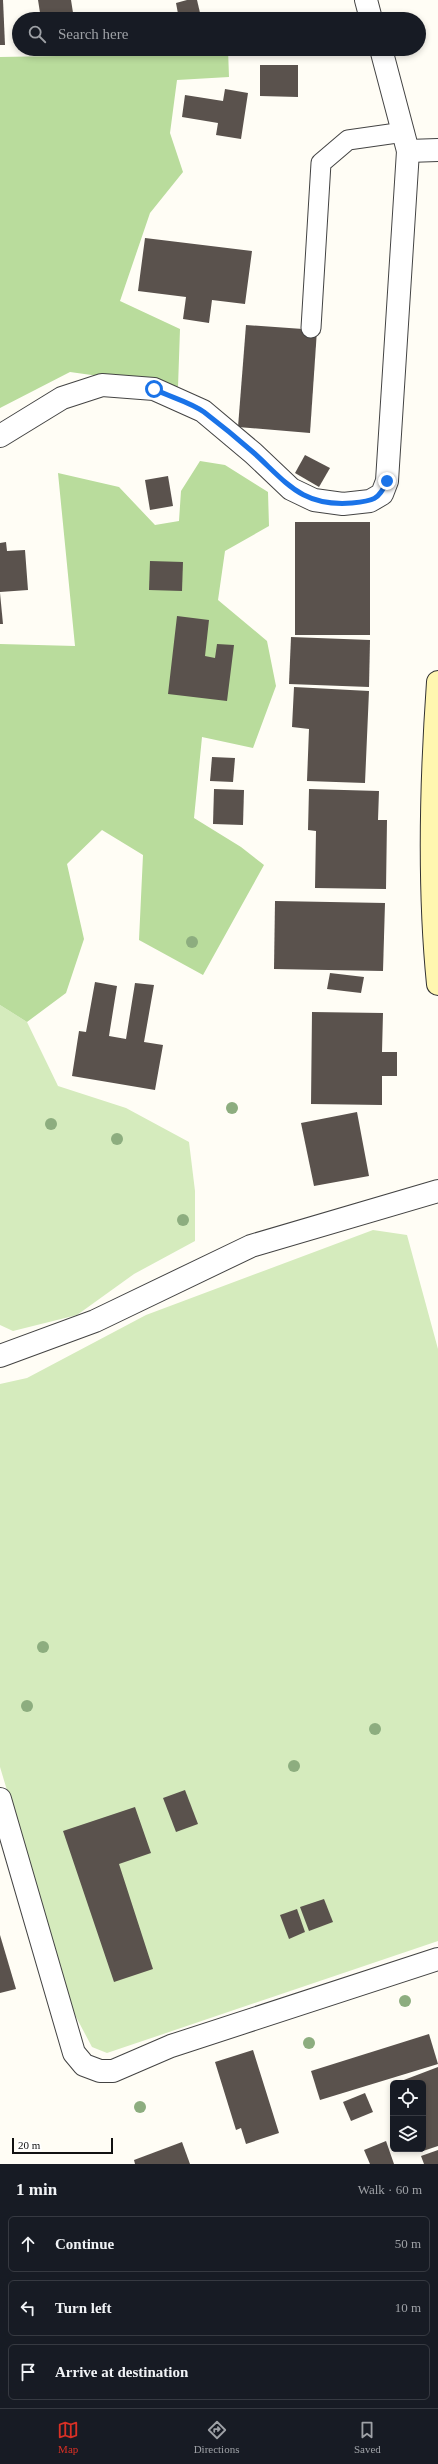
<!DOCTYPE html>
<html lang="en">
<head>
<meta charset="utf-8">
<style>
	:root { --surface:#171b24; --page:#20242c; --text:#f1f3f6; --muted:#9ea1a6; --line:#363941; --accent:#d93025 }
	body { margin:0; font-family:Georgia,serif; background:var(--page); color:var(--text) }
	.controls { position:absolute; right:12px; bottom:12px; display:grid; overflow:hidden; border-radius:6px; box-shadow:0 2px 6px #0003 }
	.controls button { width:36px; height:36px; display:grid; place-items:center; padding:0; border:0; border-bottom:1px solid var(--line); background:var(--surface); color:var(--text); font:20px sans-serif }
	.scale { position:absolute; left:12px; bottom:10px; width:101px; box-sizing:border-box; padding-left:4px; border:2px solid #111; border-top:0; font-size:11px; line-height:14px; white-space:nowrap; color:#111; -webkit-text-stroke:3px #fff; paint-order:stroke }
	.stop { position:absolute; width:12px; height:12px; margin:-9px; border:3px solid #1a73e8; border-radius:50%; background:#fff }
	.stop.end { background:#1a73e8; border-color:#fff; box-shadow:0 1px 4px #0008 }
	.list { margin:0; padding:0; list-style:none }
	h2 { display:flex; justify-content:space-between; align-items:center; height:52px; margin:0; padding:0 16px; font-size:17px }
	h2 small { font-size:13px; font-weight:400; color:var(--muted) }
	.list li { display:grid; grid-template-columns:26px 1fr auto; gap:12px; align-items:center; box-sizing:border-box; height:56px; margin:0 8px 8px; padding:0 8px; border:1px solid var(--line); border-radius:6px }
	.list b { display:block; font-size:15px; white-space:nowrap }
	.list em { font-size:13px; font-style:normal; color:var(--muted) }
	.icon { flex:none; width:22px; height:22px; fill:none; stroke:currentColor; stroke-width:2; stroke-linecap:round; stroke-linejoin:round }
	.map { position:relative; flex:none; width:438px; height:2164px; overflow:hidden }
	.search { position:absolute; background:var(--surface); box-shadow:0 2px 6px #0003; left:12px; right:12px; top:12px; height:44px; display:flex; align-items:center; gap:10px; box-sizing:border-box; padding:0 14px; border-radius:22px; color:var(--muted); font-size:15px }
	.sheet { height:244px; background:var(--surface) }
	nav { display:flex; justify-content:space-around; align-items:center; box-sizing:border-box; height:56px; border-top:1px solid var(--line); background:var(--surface); font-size:11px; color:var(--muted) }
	nav a { display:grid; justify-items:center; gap:2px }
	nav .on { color:var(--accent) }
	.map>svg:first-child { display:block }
	.green { fill:#d5ebbd }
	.forest { fill:#b9dc9c }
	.building { fill:#5a524d }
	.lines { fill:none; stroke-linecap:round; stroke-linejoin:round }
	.lane-casing { stroke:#444; stroke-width:21 }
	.street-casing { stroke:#444; stroke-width:24 }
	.secondary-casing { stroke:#333; stroke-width:24 }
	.lane { stroke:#fff; stroke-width:19 }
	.street { stroke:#fff; stroke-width:22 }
	.secondary { stroke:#fff6b0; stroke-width:22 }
	.tree { fill:#8dad7f }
	.route { stroke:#1a73e8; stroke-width:5 }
</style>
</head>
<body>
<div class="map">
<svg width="438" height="2164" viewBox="0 0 438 2164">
	<rect width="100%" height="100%" fill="#fffdf5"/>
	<g class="green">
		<polygon points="0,1005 27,1022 58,1086 126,1108 189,1142 195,1191 195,1241 134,1274 77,1315 13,1331 0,1325"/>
		<polygon points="373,1230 407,1235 438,1349 438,1941 107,2053 92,2047 74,2013 0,1767 0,1384 27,1378 146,1315"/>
	</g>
	<g class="forest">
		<polygon points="121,49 228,49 229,77 177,80 170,133 183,172 150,213 120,301 180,329 178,387 70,372 0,408 0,57 114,55"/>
		<polygon points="200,461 225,465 268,492 269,526 225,551 218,600 267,641 276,686 253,748 202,737 194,818 241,847 264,865 203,975 139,940 143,855 102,830 67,864 84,939 66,993 27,1022 0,1005 0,644 75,646 58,473 119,487 155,525 179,521 181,491"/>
	</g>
	<g class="building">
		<polygon points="0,0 3,0 5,45 0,45"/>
		<polygon points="38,0 71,0 74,19 41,19"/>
		<polygon points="187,0 197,0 201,17 179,19 176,3"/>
		<polygon points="84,49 94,49 94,50 84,51"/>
		<polygon points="260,65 298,65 298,97 260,96"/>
		<polygon points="225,89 248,93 241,139 216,135 218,123 182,117 185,95 223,101"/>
		<polygon points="145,238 252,251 245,304 212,300 209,323 183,319 186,297 138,291"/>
		<polygon points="246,325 317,330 310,433 238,427"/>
		<polygon points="305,455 330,468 319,487 295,473"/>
		<polygon points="168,476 173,506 150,510 145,480"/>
		<rect x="295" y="522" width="75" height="113"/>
		<polygon points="6,542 7,551 25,550 28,590 0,592 0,543"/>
		<polygon points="150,561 183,562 182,591 149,590"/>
		<polygon points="0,593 3,624 0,624"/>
		<polygon points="177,616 209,620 205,656 215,658 217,644 234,645 227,701 168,694"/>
		<polygon points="291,637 370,640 369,687 289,684"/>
		<polygon points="294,687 369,691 365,783 307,781 309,729 292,727"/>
		<polygon points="212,757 235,758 233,782 210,781"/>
		<polygon points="214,789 244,790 243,825 213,824"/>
		<polygon points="309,789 379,791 378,820 387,820 386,889 315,888 316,831 308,830"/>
		<polygon points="275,901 385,903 383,971 274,969"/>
		<polygon points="330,973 364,977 361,993 327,989"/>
		<polygon points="95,982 117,986 109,1036 126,1039 135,983 154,985 144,1042 163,1045 155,1090 72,1076 79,1031 86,1032"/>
		<polygon points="312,1012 383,1013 382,1052 397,1052 397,1076 382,1076 382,1105 311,1104"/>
		<polygon points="357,1112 369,1176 314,1186 301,1123"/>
		<polygon points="185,1790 198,1824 176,1832 163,1798"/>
		<polygon points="135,1807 151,1853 119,1864 153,1969 114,1982 63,1831"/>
		<polygon points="324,1899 333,1922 309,1931 300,1907"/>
		<polygon points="297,1909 305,1932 289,1939 280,1915"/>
		<polygon points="0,1935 16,1989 0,1993"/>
		<polygon points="429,2034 438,2064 320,2100 311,2071"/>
		<polygon points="253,2050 279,2133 246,2144 241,2128 236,2130 215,2062"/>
		<polygon points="438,2067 438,2146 420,2152 418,2149 423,2149 423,2083 396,2083"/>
		<polygon points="365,2093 373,2112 351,2121 343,2102"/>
		<polygon points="386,2141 394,2164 370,2164 364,2150"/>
		<polygon points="182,2142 190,2164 135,2164 134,2160"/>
		<polygon points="438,2150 438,2164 424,2164 421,2156"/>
	</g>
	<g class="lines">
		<g class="lane-casing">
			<polyline id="lane" points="311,328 321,163 348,140 404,132"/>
		</g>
		<g class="street-casing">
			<g id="street">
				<polyline points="366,0 371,19"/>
				<polyline points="381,49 408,151 438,150"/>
				<polyline points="0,436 62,398 102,385 154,389 203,411 253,453 291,489 314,500 343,504 370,501 382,494 387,481 408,151"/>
				<polyline points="0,1356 95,1321 251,1246 438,1191"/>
				<polyline points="0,1799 74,2053 84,2065 100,2071 113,2071 171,2046 438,1959"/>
			</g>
		</g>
		<g class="secondary-casing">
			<path id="secondary" d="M438,682C431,781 428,884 438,984"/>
		</g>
		<use href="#lane" class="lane"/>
		<use href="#street" class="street"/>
		<use href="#secondary" class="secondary"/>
	</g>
	<g class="tree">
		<circle cx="192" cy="942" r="6"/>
		<circle cx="232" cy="1108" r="6"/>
		<circle cx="51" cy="1124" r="6"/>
		<circle cx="117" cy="1139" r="6"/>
		<circle cx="183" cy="1220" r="6"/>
		<circle cx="43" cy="1647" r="6"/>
		<circle cx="27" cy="1706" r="6"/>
		<circle cx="375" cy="1729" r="6"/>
		<circle cx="294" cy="1766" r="6"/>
		<circle cx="405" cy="2001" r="6"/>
		<circle cx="309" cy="2043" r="6"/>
		<circle cx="140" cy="2107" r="6"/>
	</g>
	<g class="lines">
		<path class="route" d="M154,389C170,397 190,402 204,412C221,425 238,439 254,453C287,483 302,507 352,503C373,501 379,500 387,481"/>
	</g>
</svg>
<div class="controls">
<button><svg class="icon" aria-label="locate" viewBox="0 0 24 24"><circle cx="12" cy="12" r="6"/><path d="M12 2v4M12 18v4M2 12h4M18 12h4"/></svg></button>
<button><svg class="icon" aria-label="layers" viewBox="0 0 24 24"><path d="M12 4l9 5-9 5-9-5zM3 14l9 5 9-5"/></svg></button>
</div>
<div class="scale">20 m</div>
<div class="stop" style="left:154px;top:389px"></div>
<div class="stop end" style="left:387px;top:481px"></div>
<div class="search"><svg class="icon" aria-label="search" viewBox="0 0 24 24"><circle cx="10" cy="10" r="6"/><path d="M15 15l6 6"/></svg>Search here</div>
</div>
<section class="sheet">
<h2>1 min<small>Walk · 60 m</small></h2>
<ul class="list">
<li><svg class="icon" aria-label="ahead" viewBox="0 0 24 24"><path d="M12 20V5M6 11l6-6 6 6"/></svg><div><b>Continue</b></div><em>50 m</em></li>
<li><svg class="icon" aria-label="left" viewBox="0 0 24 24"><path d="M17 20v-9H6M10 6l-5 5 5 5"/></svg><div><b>Turn left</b></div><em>10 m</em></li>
<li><svg class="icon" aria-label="arrive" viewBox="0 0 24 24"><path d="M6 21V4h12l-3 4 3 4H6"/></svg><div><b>Arrive at destination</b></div></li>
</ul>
</section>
<nav>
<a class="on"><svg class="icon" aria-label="map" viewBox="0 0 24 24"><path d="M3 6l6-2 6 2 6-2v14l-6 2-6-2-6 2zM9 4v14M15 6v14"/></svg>Map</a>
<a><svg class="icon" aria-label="directions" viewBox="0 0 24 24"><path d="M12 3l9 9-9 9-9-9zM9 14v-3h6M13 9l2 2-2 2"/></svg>Directions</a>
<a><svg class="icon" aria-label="saved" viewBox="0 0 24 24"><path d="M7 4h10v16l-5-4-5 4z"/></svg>Saved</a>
</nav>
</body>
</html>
